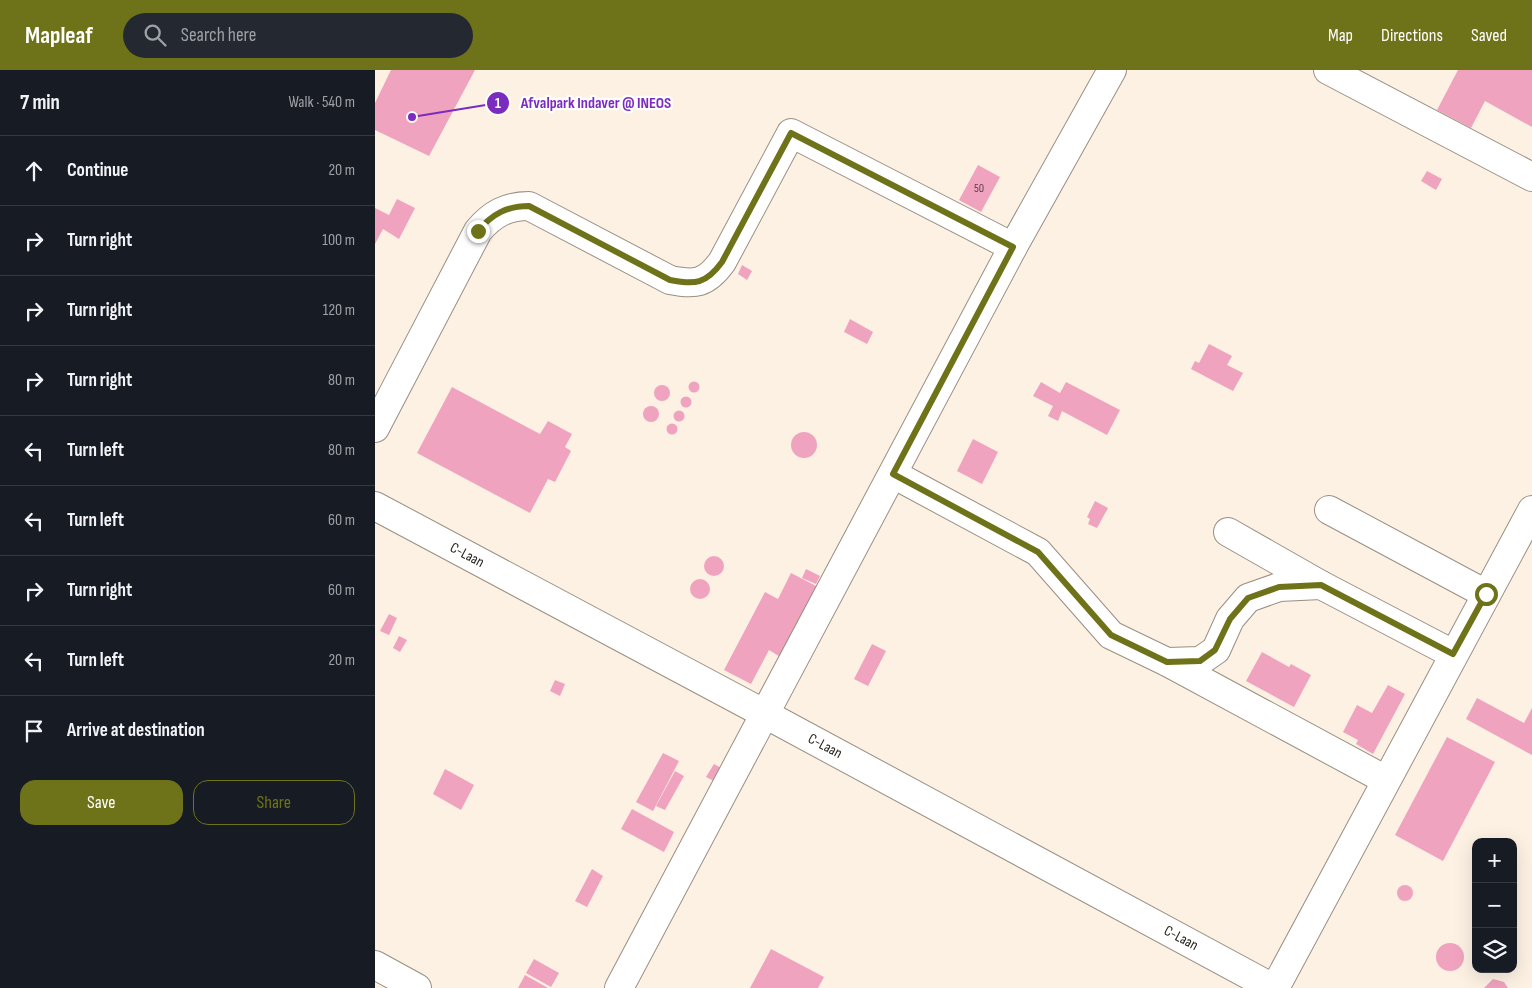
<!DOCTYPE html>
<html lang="en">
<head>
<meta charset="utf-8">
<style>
	:root { --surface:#171b24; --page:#242831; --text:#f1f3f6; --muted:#9ea1a6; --line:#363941; --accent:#6e7218 }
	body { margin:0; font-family:"Sofia Sans Condensed",sans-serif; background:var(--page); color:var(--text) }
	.controls { position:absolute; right:15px; bottom:15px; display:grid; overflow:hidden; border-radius:10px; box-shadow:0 5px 20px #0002 }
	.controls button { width:45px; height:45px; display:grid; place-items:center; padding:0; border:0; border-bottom:1px solid var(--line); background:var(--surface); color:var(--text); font:25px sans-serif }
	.stop { position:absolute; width:15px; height:15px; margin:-11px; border:4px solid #6e7218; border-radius:50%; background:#fff }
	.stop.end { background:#6e7218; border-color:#fff; box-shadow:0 1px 5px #0008 }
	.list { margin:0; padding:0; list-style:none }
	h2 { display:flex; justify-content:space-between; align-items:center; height:65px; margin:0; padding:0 20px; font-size:21px }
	h2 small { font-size:16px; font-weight:400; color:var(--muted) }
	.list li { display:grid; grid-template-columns:32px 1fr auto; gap:15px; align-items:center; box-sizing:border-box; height:70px; padding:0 20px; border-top:1px solid var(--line) }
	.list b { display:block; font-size:19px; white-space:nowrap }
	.list em { font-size:16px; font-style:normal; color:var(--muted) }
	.actions { display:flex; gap:10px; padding:15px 20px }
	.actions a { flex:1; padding:11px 0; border:1px solid var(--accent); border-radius:15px; text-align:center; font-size:18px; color:var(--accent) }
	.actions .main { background:var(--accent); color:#fff }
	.icon { flex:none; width:28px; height:28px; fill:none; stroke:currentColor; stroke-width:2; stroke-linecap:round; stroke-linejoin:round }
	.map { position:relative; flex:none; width:1157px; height:918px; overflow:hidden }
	header { display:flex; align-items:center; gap:30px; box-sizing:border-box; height:70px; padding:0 25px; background:var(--accent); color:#fff }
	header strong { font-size:24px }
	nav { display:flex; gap:28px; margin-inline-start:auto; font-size:18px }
	.search { width:350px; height:45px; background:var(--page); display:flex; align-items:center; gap:12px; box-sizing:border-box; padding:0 18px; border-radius:28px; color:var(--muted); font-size:19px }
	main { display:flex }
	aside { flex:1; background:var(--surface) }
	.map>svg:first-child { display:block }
	.building { fill:#f0a3be }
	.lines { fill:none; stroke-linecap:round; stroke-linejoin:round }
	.minor-casing { stroke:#998f82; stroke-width:30 }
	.minor { stroke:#fff; stroke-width:28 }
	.route { stroke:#6e7218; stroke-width:6 }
	.labels { text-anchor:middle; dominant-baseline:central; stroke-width:4.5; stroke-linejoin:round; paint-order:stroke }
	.number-label { font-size:12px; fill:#5b4448 }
	.street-label { font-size:15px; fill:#292520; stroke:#fff }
	.leader { fill:none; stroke:#7b2cbf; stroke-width:2 }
	.callout-dot { fill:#7b2cbf; stroke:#fff; stroke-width:2 }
	.mark-label { font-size:15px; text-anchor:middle; font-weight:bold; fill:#fff }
	.callout-label { font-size:16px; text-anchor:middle; font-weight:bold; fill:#7b2cbf; stroke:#fff; stroke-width:4.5; stroke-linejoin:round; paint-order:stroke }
</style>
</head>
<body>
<header>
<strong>Mapleaf</strong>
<div class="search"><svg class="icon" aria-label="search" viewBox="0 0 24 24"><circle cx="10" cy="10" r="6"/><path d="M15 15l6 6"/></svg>Search here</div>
<nav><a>Map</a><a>Directions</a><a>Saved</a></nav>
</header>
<main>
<aside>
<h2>7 min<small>Walk · 540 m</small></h2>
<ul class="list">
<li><svg class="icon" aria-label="ahead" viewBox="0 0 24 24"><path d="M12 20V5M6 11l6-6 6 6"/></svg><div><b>Continue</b></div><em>20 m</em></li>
<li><svg class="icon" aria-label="right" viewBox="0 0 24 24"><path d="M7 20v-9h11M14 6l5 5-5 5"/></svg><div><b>Turn right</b></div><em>100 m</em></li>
<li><svg class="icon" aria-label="right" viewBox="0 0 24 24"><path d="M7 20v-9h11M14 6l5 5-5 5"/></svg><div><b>Turn right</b></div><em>120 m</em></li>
<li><svg class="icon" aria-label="right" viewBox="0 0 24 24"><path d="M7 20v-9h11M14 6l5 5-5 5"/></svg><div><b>Turn right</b></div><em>80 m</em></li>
<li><svg class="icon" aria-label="left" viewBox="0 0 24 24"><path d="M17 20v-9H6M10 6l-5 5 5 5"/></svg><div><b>Turn left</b></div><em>80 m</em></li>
<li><svg class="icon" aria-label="left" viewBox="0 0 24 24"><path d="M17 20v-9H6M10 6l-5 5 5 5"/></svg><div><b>Turn left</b></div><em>60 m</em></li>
<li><svg class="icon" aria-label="right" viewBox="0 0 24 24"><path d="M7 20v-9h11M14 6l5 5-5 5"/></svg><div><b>Turn right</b></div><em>60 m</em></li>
<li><svg class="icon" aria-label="left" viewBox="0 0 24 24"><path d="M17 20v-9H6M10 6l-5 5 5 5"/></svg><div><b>Turn left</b></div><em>20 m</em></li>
<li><svg class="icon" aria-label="arrive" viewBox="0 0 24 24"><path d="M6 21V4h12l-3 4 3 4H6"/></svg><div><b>Arrive at destination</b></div></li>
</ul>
<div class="actions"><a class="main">Save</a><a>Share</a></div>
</aside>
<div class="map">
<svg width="1157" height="918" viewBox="0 0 1157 918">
	<rect width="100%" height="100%" fill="#fcf1e3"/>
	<g class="building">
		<polygon points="16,0 100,0 54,86 0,60 0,33"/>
		<polygon points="1083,0 1157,0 1157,57 1110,31 1096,58 1062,40"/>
		<polygon points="603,95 625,107 606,142 584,130"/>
		<polygon points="1052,101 1067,109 1061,120 1046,111"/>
		<polygon points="22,129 40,138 24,169 8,159 0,174 0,138 14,145"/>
		<polygon points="367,195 377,201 372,210 363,204"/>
		<polygon points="475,249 498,262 492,274 469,262"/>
		<polygon points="834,274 857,286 852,295 868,303 858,321 816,299 820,291 824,293"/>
		<circle cx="319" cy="317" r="5.5"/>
		<polygon points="666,312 685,323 691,312 745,340 732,365 687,341 683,351 673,346 678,336 658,326"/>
		<circle cx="287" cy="323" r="8"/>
		<polygon points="77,317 165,364 173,351 197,364 190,377 196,381 180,412 173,409 155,443 42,383"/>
		<circle cx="311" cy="332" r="5.5"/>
		<circle cx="276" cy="344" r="8"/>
		<circle cx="304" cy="346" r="5.5"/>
		<circle cx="297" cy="359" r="5.5"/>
		<circle cx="429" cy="375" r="13"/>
		<polygon points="598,369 623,382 607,414 582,401"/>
		<polygon points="720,431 733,438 722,458 713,454 715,449 712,447"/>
		<circle cx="339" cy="496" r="10"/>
		<polygon points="431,499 445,506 441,514 427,508"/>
		<polygon points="416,503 445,518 407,588 394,580 376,614 349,600 390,522 403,529"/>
		<circle cx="325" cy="519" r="10"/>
		<polygon points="14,544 22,548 14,565 5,561"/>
		<polygon points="24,566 32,570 25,582 18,578"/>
		<polygon points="497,574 511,581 493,616 479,609"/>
		<polygon points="887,582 914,597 916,594 936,605 919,637 871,611"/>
		<polygon points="180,610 190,614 185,626 175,621"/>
		<polygon points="1013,615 1030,624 998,684 981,674 983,670 968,662 982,635 997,643"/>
		<polygon points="1102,628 1149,653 1157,638 1157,685 1091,649"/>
		<polygon points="1072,667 1120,692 1068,791 1020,765"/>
		<polygon points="288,683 304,691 278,741 261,732"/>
		<polygon points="339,694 348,699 341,712 331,707"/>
		<polygon points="70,699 99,715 86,740 58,724"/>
		<polygon points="300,701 309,706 290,740 281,736"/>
		<polygon points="257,739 299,762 289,782 246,759"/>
		<polygon points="217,799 228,806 212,837 200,831"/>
		<circle cx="1030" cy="823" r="8"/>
		<circle cx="1075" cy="887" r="14"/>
		<polygon points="396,879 449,907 443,918 375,918"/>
		<polygon points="159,889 184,903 176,917 151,903"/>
		<polygon points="150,905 173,918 143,918"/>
		<polygon points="1118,909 1129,912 1133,918 1109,918"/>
	</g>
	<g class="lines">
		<g class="minor-casing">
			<g id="minor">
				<polyline points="953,0 1157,107"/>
				<path d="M0,358L103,161C117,144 132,136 154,136L295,210C320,215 331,214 347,192L416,63L638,177"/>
				<polyline points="518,404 663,482 736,565 792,592 825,591 841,580 855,549 873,528 904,517 946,515"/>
				<polyline points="0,436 390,644 898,918"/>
				<polyline points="954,440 1111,524"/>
				<polyline points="853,462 946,515 1078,584"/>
				<polyline points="794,593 1011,710"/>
				<polyline points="0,895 42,918"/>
				<polyline points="244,918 638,177 737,0"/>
				<polyline points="900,918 1157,440"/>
			</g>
		</g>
		<use href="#minor" class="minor"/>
	</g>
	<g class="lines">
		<path class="route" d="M103,161C117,144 132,136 154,136L295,210C320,215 331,214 347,192L416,63L638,177L518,404L663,482L736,565L792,592L825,591L840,580L855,549L873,528L904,517L946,515L1078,584L1111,524"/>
	</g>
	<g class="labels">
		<g class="number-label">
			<text x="604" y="118">50</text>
		</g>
		<g class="street-label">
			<text transform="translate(92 485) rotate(28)">C-Laan</text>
			<text transform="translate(450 676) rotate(28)">C-Laan</text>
			<text transform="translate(806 868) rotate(28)">C-Laan</text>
		</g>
	</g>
	<path class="leader" d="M37 47L123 33"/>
	<g class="callout-dot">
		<circle cx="37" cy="47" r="5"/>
		<circle cx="123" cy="33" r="12"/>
	</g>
	<g class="mark-label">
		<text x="123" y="38">1</text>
	</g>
	<g class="callout-label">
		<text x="221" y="38">Afvalpark Indaver @ INEOS</text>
	</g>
</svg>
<div class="controls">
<button>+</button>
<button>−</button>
<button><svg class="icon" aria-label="layers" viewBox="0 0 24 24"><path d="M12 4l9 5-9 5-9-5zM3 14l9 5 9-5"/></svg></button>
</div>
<div class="stop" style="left:1111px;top:524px"></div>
<div class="stop end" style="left:103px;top:161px"></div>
</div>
</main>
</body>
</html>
